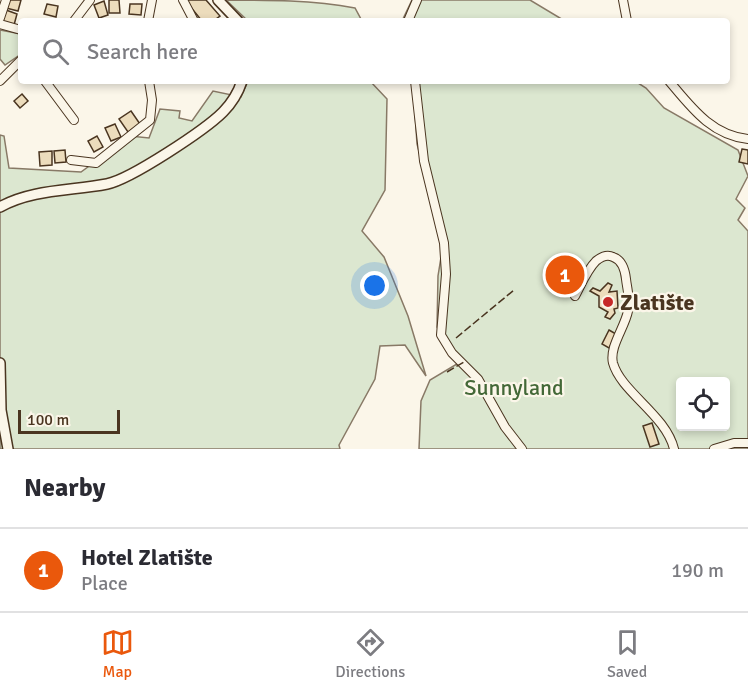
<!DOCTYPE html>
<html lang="en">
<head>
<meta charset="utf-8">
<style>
	:root { --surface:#fff; --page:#f2f2f3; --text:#2b2b33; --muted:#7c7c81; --line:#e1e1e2; --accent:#ea580c }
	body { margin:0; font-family:Signika,sans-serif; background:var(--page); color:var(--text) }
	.controls { position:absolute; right:18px; bottom:18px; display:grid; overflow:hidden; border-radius:6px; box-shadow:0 3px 9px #0003 }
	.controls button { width:54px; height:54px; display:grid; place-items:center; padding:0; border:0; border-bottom:2px solid var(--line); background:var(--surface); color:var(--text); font:30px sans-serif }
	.scale { position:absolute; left:18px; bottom:15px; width:102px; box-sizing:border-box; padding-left:6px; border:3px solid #4a3520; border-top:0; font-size:16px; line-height:21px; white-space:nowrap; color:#4a3520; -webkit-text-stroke:4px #fbf6e9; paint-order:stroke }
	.you { position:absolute; left:375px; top:286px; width:21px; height:21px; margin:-15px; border:4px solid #fff; border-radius:50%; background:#1a73e8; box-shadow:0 0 0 9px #1a73e833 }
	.badge { display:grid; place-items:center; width:39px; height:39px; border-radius:50%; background:var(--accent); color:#fff; font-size:20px; font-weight:700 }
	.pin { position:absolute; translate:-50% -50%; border:3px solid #fff; box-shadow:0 2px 6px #0006 }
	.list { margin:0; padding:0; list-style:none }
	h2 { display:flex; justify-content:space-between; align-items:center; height:78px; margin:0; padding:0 24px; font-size:26px }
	h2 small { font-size:20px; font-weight:400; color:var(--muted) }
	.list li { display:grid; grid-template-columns:39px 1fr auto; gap:18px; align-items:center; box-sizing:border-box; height:84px; padding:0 24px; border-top:2px solid var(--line) }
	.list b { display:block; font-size:22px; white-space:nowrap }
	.list p { margin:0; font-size:20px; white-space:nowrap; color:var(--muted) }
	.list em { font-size:20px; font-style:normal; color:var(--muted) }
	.icon { flex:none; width:33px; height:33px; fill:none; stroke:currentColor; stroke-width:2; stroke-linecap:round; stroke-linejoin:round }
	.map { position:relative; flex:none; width:748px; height:449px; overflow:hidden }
	.search { position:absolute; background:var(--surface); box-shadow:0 3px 9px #0003; left:18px; right:18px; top:18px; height:66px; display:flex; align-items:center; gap:15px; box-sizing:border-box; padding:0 21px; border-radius:6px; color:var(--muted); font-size:22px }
	.sheet { height:162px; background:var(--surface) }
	nav { display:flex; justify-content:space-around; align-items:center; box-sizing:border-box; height:84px; border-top:2px solid var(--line); background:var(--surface); font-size:16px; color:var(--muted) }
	nav a { display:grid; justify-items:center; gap:3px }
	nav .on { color:var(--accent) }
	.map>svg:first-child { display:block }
	.green { fill:#dce7d0; stroke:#887966; stroke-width:1.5; fill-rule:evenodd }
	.building { fill:#ecdcbc; stroke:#4a3520; stroke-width:1.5 }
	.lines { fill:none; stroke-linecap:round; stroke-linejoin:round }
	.minor-casing { stroke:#4a3520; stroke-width:10 }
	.major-casing { stroke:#4a3520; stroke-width:12 }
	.minor { stroke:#fbf6e9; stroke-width:8 }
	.major { stroke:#fbf6e9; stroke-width:9 }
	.fence { stroke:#4a3520; stroke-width:1.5; stroke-dasharray:8 3; stroke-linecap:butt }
	.poi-dot { fill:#c62828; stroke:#fbf6e9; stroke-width:2 }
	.labels { text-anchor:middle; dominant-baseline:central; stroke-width:4.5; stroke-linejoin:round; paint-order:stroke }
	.poi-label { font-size:22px; font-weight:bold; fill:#4a3520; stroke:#fbf6e9; text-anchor:start }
	.park-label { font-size:22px; fill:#436837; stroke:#fbf6e9 }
</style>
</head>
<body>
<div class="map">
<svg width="748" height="449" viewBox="0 0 748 449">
	<rect width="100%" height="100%" fill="#fbf6e9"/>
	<g class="green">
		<path d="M226,0C269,0 312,0 355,8L362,21H248Z"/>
		<polygon points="412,0 530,0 565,21 402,21"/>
		<polygon points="0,30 21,34 21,54 5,65 0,59"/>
		<polygon points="248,81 370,81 387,99 385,190 362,231 384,257 408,316 426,376 405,345 380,346 375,379 339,445 340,449 0,449 0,135 4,136 9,168 81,172 130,136 149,138 160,109 180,111 179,118 192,121 213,91 241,97"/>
		<path d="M413,81H635L646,88L664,108L738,150L748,176L736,199L745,208L738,220L748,231V449H419L421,401L430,380L457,364L437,327L438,276L443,245L417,144ZM680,382H726V426H680Z"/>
	</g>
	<g class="building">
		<polygon points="8,0 21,0 18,11 6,8"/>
		<polygon points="109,0 119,0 120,13 109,13"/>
		<polygon points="185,0 206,0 220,16 213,21 202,21"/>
		<polygon points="104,1 108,15 99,18 94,5"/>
		<polygon points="47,4 58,6 56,17 44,14"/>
		<polygon points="130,4 142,4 141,15 129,14"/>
		<polygon points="6,10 17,14 14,25 2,22"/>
		<polygon points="22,94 28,101 20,108 14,101"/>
		<polygon points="131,111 140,124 128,132 119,119"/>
		<polygon points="115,124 121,137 111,141 105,128"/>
		<polygon points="97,136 103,147 94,152 88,141"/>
		<polygon points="742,149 748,150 748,164 739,162"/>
		<polygon points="65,150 66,162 55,163 54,151"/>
		<polygon points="52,151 52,165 40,166 39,152"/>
		<polygon points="558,258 583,267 572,291 567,291 547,282"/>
		<polygon points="608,283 612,285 609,292 617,291 618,308 614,309 615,313 610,319 605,317 608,312 599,307 599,296 590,291 593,288 600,291"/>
		<polygon points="609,330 616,334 609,348 602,344"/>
		<polygon points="652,423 659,444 650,447 643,426"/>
	</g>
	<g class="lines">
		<g class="minor-casing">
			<g id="minor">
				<polyline points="183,0 194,21"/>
				<polyline points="623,0 627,21"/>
				<polyline points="0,18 6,0"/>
				<polyline points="74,21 90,0"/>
				<polyline points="148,21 152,0"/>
				<polyline points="408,21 417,0"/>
				<polyline points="0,24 21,30"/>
				<polyline points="0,81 21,60"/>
				<polyline points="45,81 74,120"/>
				<polyline points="415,81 424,161 444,243 446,274 441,335 452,353 478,379 505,427 522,449"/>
				<path d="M669,81C691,107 711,135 748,139"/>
				<polyline points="71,160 96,163 150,120 152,100 149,81"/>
				<path d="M575,296C581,285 587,270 596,261C601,257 607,254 613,257C622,260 625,270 626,279C627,289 631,301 628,311C625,327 609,347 613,363C621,392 666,415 674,449"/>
				<polyline points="714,449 734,443 748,443"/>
			</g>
		</g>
		<g class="major-casing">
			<g id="major">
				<polyline points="218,0 238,21"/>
				<path d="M0,207C32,189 71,191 107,184C131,179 205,130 223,112C232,103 238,93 242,81"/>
				<polyline points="0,363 1,410 8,449"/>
			</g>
		</g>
		<use href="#minor" class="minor"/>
		<use href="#major" class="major"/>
		<g class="fence">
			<polyline points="456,338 514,290"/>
			<polyline points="447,372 464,362"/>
		</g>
	</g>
	<circle class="poi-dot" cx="608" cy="302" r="6"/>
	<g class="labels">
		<g class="poi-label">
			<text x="620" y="302">Zlatište</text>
		</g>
		<g class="park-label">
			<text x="514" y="387">Sunnyland</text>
		</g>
	</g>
</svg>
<div class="controls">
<button><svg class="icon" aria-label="locate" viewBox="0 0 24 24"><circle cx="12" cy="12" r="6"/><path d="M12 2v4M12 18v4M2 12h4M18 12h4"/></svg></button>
</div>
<div class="scale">100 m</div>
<div class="you"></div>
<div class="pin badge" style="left:565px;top:275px">1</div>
<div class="search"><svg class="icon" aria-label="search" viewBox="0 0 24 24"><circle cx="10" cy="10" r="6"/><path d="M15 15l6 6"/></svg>Search here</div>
</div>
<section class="sheet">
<h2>Nearby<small></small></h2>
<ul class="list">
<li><span class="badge">1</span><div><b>Hotel Zlatište</b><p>Place</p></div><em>190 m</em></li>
</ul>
</section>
<nav>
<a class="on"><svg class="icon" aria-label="map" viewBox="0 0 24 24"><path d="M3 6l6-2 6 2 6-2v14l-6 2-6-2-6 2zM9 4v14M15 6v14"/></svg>Map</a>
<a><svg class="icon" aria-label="directions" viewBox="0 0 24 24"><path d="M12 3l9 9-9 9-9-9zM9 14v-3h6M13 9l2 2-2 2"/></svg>Directions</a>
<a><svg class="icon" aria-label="saved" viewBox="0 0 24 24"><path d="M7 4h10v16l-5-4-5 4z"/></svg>Saved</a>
</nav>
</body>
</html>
